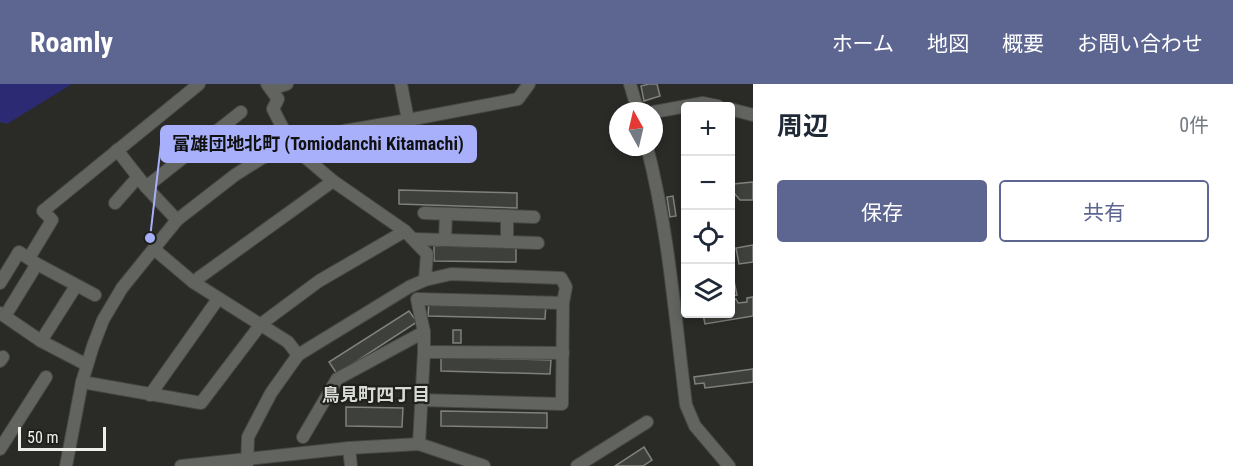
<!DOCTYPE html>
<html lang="ja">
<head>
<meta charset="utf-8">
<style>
	:root { --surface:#fff; --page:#f2f2f3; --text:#1f2937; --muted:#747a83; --line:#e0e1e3; --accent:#5d6690 }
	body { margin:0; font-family:"Roboto Condensed","Noto Sans JP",sans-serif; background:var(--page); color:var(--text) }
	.controls { position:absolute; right:18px; top:18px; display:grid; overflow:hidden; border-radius:6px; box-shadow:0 3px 9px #0003 }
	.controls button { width:54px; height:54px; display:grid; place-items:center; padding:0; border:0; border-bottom:2px solid var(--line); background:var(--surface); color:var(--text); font:30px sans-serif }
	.compass { position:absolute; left:609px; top:18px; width:54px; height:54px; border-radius:50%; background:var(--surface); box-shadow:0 3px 9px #0003; rotate:352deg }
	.scale { position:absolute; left:18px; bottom:15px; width:88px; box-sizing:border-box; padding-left:6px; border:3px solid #eeefec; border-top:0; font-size:16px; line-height:21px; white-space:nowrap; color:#eeefec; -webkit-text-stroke:4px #20211d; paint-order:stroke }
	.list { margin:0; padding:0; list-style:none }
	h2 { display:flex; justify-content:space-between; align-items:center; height:78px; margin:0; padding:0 24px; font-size:26px }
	h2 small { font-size:20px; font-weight:400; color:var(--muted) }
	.actions { display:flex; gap:12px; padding:18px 24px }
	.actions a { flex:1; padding:14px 0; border:2px solid var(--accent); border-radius:6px; text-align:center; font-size:21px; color:var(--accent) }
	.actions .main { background:var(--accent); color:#fff }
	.icon { flex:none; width:33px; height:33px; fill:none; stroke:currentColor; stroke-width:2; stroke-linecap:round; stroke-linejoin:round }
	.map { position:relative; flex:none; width:753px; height:382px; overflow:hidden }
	header { display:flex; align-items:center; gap:36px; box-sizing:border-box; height:84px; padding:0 30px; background:var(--accent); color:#fff }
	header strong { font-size:28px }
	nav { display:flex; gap:33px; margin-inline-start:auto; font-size:21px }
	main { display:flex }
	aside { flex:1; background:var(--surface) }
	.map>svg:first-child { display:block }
	.green { fill:#2c2a72 }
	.building { fill:#3e403b; stroke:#7f817c; stroke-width:1.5 }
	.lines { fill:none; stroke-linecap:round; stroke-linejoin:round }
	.minor-casing { stroke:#474845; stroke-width:14 }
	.minor { stroke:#62645f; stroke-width:12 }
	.labels { text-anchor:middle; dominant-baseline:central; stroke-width:4.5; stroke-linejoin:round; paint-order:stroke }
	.neighbourhood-label { font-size:18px; font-weight:bold; fill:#d9dbd5; stroke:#20211d }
	.leader { fill:none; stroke:#a8b0fc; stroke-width:2 }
	.callout-dot { fill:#a8b0fc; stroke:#20211d; stroke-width:2 }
	.callout { fill:#a8b0fc; stroke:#a8b0fc; stroke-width:2 }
	.callout-label { font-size:18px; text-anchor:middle; font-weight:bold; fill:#111 }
</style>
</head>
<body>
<header>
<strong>Roamly</strong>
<nav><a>ホーム</a><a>地図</a><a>概要</a><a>お問い合わせ</a></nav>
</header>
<main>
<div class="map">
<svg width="753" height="382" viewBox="0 0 753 382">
	<rect width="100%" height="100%" fill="#2a2b27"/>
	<polygon class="green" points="0,0 72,0 7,40 0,38"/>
	<g class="building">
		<polygon points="649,0 657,0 660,12 644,17 641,2"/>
		<polygon points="753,98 753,116 740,116 734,109 733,100"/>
		<polygon points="399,106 517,109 517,124 399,120"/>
		<polygon points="673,112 676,132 670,133 667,113"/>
		<polygon points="753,161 753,178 739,180 736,164"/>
		<polygon points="434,162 516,163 516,178 434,177"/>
		<polygon points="730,178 737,211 730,212"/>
		<polygon points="753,213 753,232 705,240 703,230 730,230 730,216 736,215 738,219 747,218 747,214"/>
		<polygon points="429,217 546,220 545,235 428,232"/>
		<polygon points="409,227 417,238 337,290 329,278"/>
		<rect x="453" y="246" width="8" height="13"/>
		<polygon points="441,273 551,276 550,290 441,287"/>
		<polygon points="753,285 753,298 705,304 704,299 695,300 694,293"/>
		<polygon points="346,323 403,324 402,343 346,342"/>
		<polygon points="441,327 547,329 547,344 441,342"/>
		<polygon points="644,363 652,376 643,382 615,382"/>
	</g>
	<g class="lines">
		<g class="minor-casing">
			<g id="minor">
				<polyline points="267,0 278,15 273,25 292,62 333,97 405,147 427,170 425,196"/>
				<polyline points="401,0 408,36"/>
				<polyline points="630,0 638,27"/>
				<polyline points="271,5 287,0"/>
				<polyline points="730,25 753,31"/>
				<polyline points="654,28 703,19 718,22"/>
				<path d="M647,63C669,147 675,235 686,321L695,342L729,382"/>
				<polyline points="117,66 146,103 177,136"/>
				<polyline points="146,103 241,28"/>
				<polyline points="115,119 138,93"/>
				<polyline points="424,129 534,133"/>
				<polyline points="507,132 507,158"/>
				<polyline points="413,155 538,159"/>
				<polyline points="445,156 446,130"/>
				<polyline points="154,165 193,198 288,258 298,271"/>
				<polyline points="29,174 52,136 43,127 199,0"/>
				<polyline points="193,198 333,97"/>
				<polyline points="0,199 19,168 37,180 95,211"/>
				<polyline points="0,229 41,257 87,281"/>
				<polyline points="5,232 37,180"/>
				<polyline points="41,257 76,202"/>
				<polyline points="424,268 563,269"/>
				<polyline points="0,277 3,273"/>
				<polyline points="82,298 201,319 261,240 319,197 405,147"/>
				<polyline points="150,311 218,215"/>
				<polyline points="421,316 562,320 563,219"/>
				<polyline points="419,360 424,268 424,248"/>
				<polyline points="349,364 351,382"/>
				<polyline points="0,365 46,293"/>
				<polyline points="66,382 82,298 93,262 103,236 122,204 177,136 235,91 262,74 292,62 344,47 408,36 518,15 529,0"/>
				<polyline points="181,382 349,364 419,360 484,382"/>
				<polyline points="247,382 248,353 271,309 298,271 409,203 425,196 451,190 561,194 566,203 563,219 417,215 424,248 337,295 303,353"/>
				<polyline points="577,382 647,338"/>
			</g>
		</g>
		<use href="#minor" class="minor"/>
	</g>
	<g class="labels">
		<g class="neighbourhood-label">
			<text x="376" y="310">鳥見町四丁目</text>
		</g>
	</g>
	<path class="leader" d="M150 154L161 60"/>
	<circle class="callout-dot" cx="150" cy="154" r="6"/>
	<rect class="callout" x="161" y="42" width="315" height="36" rx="6"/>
	<g class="callout-label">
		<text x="318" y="66">富雄団地北町 (Tomiodanchi Kitamachi)</text>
	</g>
</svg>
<div class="controls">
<button>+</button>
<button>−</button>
<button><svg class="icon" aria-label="locate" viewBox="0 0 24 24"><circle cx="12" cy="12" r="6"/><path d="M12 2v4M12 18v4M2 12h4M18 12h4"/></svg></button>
<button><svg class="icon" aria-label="layers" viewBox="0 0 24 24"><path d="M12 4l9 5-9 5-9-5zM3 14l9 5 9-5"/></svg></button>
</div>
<svg class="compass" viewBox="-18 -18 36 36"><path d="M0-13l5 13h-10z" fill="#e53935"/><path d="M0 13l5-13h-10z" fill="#747a83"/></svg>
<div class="scale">50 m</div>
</div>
<aside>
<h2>周辺<small>0件</small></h2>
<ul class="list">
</ul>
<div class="actions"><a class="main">保存</a><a>共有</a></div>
</aside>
</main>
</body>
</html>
